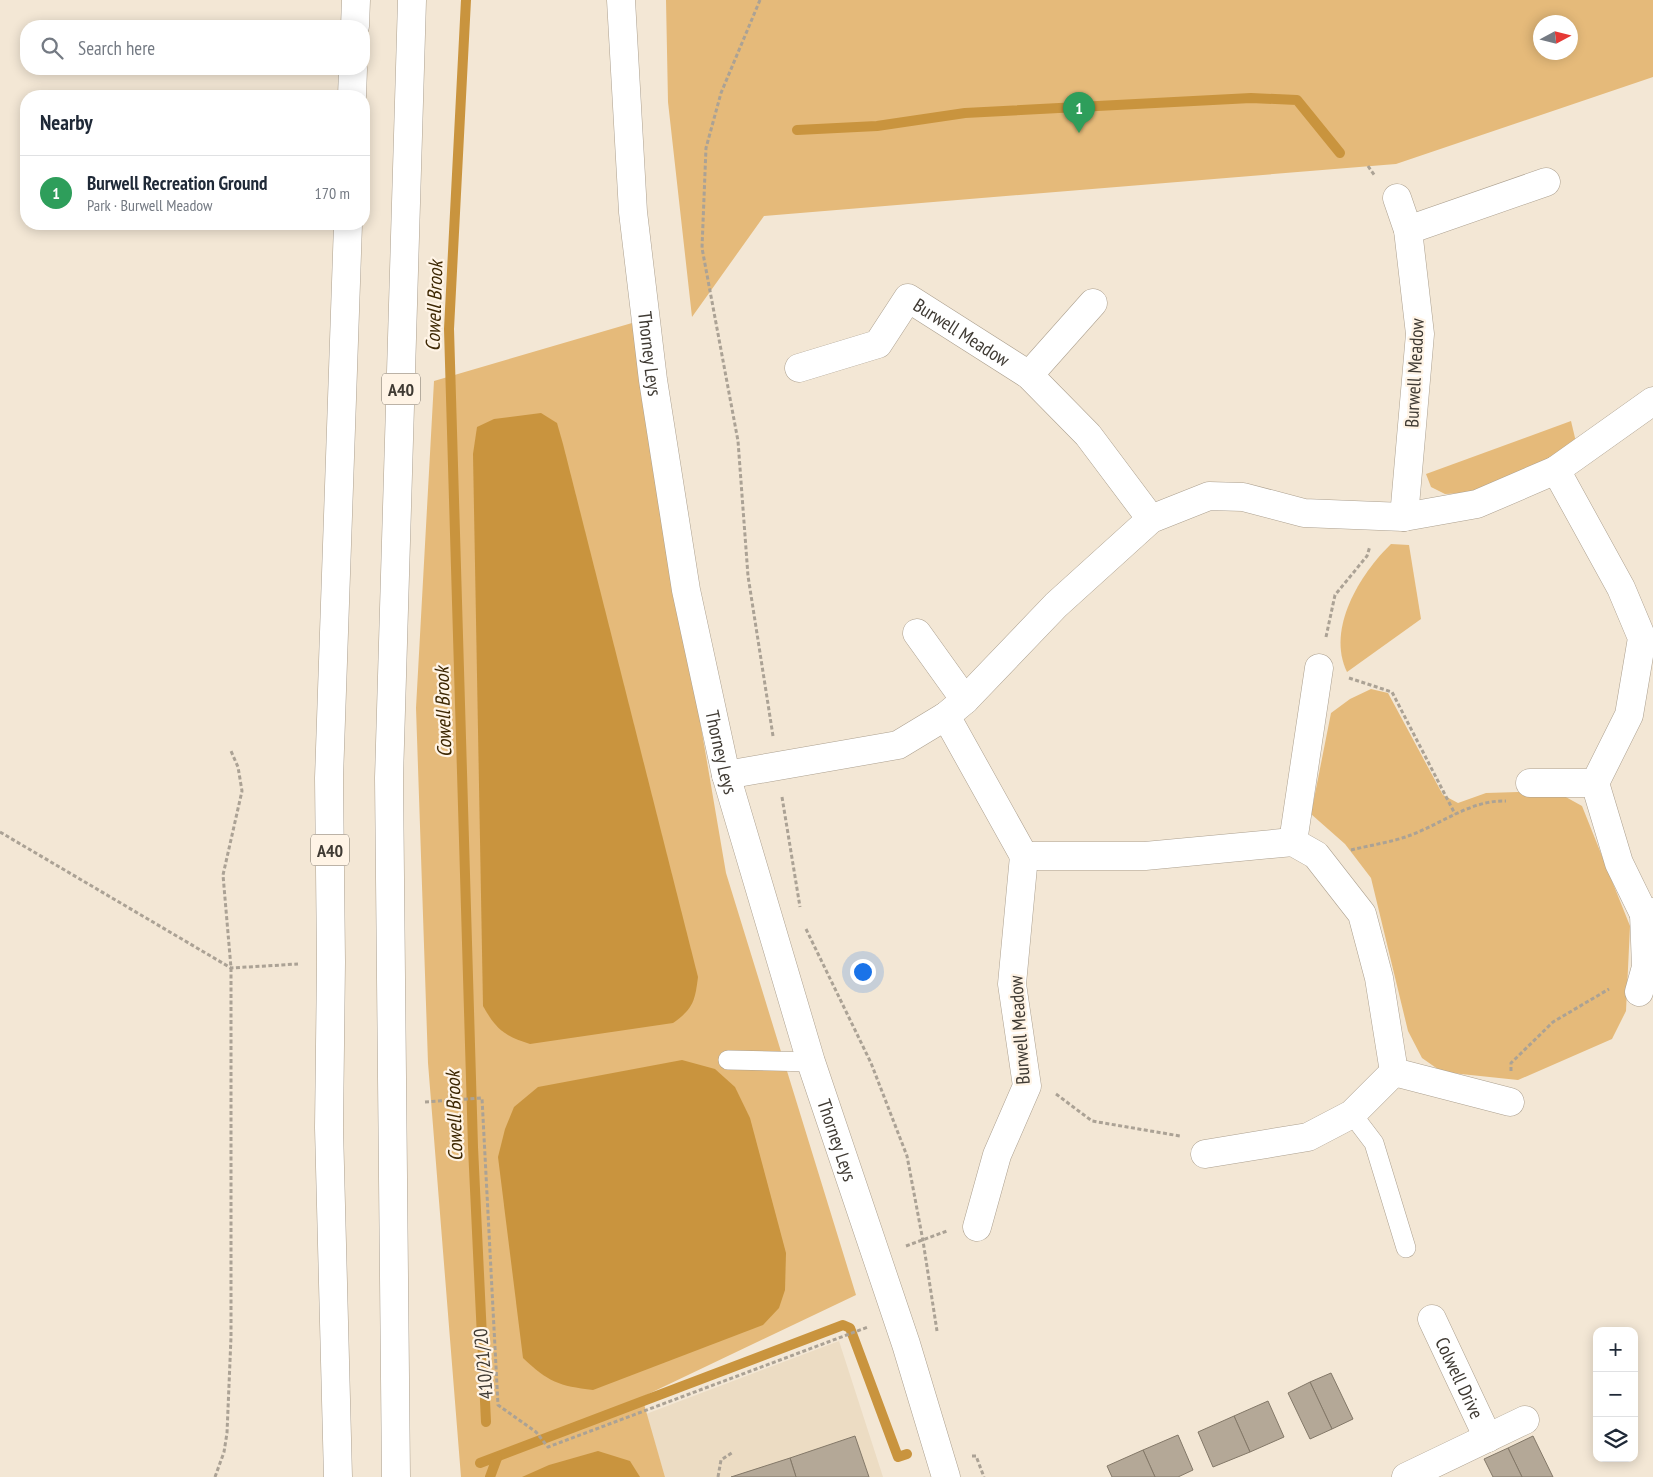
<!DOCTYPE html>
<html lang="en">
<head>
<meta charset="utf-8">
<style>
	:root { --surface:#fff; --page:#f2f2f3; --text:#1f2937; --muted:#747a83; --line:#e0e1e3; --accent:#b45309 }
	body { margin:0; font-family:"PT Sans Narrow",sans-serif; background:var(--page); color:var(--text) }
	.controls { position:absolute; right:15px; bottom:15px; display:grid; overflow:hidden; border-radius:10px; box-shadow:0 2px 12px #0003 }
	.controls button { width:45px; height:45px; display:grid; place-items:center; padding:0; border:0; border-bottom:1px solid var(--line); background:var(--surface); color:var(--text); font:25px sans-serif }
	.compass { position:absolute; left:1533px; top:15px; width:45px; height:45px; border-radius:50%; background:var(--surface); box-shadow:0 2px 12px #0003; rotate:83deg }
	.you { position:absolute; left:862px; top:971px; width:18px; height:18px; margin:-12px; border:4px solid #fff; border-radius:50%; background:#1a73e8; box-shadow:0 0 0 8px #1a73e833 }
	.badge { display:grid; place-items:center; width:32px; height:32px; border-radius:50%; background:var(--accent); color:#fff; font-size:16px; font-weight:700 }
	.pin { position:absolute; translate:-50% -41px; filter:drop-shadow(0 1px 2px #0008) }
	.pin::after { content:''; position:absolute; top:26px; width:18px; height:15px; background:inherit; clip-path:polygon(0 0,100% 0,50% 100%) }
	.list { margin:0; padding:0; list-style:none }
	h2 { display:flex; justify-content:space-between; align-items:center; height:65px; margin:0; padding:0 20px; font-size:21px }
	h2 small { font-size:16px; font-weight:400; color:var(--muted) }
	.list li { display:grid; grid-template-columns:32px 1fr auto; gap:15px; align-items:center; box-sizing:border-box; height:75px; padding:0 20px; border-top:1px solid var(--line) }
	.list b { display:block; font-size:19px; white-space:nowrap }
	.list p { margin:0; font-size:16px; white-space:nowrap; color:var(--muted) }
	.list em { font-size:16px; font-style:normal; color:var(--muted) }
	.icon { flex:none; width:28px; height:28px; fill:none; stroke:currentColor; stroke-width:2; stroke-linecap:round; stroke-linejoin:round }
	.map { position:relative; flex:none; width:1653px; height:1477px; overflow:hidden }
	.search { position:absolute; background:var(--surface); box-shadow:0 2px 12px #0003; left:20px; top:20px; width:350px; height:55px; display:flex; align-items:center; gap:12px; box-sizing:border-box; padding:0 18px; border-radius:20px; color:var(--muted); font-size:19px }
	.panel { position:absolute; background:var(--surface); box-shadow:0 2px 12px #0003; left:20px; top:90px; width:350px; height:140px; border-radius:20px }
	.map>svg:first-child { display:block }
	.built { fill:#ecdcc3 }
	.green { fill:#e5ba7a; fill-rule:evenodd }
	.water { fill:#c9943e }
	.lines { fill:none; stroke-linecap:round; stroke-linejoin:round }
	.stream { stroke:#c9943e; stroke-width:10 }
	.building { fill:#b4a897; stroke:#837868 }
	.lane-casing { stroke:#aca08f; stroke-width:20 }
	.street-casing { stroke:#aca08f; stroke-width:29 }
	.secondary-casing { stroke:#aca08f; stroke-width:29 }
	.highway-casing { stroke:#aca08f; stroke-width:29 }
	.path { stroke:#aba295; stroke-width:3; stroke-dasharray:4 2.5; stroke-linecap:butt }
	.lane { stroke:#fff; stroke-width:19 }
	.street { stroke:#fff; stroke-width:28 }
	.secondary { stroke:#fff; stroke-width:28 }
	.highway { stroke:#fff; stroke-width:28 }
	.labels { text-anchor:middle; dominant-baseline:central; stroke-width:4.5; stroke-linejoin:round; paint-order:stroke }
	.shield { fill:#fff4e6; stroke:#797269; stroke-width:1 }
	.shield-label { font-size:18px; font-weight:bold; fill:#3f3a33 }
	.street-label { font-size:19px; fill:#3f3a33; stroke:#fff4e6 }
	.water-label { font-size:20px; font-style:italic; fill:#3d2702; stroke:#fff4e6 }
</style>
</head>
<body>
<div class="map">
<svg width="1653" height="1477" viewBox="0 0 1653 1477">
	<rect width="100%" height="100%" fill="#f3e7d5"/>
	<polygon class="built" points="839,1341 883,1477 665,1477 646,1414"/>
	<g class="green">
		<path d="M666,0H1653V77L1396,164L764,216L692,317L668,102ZM1570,22V52H1540V22Z"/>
		<polygon points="632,323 726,873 856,1295 642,1397 665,1477 461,1477 428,1063 416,708 434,381"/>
		<polygon points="1571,421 1576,442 1535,469 1466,493 1445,494 1431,487 1426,474"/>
		<path d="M1391,544L1409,545L1421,619L1347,672C1326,629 1360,574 1391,544Z"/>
		<polygon points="1371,689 1388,693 1443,795 1458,803 1486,793 1555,791 1582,806 1630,926 1626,1011 1612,1039 1518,1080 1442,1072 1422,1058 1408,1031 1371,878 1345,844 1311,814 1331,713 1350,699"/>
	</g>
	<g class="water">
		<path d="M541,413L557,423L563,444L698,977C695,1001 693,1009 673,1023L530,1044C504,1036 496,1029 483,1006L473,454L477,427L494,419Z"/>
		<path d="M682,1060L715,1069L735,1087L750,1118L786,1253L785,1290L779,1308L763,1325L593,1390C559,1386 548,1382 523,1358L498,1157L505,1129L514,1107L538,1087Z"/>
		<polygon points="598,1451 630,1461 640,1477 522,1477 549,1465"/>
	</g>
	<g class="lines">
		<g class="stream">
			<polyline points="466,0 449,329 473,1147 486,1422"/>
			<polyline points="797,130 877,126 965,113 1251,98 1297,100 1340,153"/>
			<polyline points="480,1463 843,1325 850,1328 898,1457 907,1454"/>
			<polyline points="490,1477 497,1458"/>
		</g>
	</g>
	<g class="building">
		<polygon points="1331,1373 1353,1419 1332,1429 1310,1382"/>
		<polygon points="1310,1382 1332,1429 1310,1439 1288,1393"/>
		<polygon points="1268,1401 1284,1437 1250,1452 1234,1416"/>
		<polygon points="1234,1416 1250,1452 1213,1467 1198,1432"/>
		<polygon points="1178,1435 1193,1470 1178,1477 1155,1477 1143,1450"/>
		<polygon points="855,1436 869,1477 796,1477 790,1458"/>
		<polygon points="1533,1436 1553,1477 1522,1477 1508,1448"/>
		<polygon points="1508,1448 1522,1477 1493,1477 1484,1459"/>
		<polygon points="1143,1450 1155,1477 1112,1477 1107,1466"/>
		<polygon points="790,1458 796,1477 731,1477"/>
	</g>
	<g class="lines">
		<g class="lane-casing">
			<g id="lane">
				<polyline points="728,1060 811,1062"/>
				<polyline points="1352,1114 1374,1143 1406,1248"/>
			</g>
		</g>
		<g class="street-casing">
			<g id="street">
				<polyline points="1397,198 1408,230 1420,334 1404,517"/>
				<polyline points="1408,230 1546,182"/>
				<path id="s1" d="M799,368L878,344L908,298L1029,375L1088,435L1151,519"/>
				<polyline points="1029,375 1093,303"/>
				<polyline points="1556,470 1621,588 1642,638 1629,715 1595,783 1619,863 1644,914"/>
				<polyline points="917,633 965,700"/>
				<polyline points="946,716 1024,856 1145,856 1293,842 1316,855 1362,914 1379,978 1394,1072 1510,1102"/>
				<polyline points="726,775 898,745 946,716 965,700 1056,605 1151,519 1209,496 1243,497 1304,513 1404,517 1477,504 1556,470 1653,401"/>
				<polyline points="1530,783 1595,783"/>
				<polyline points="1293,842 1319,668"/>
				<polyline points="1639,992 1646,967 1644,914 1653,912"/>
				<polyline points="1205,1154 1308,1137 1352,1114 1394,1072"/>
				<polyline points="977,1227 997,1155 1027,1086 1012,984 1024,856"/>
				<path id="s2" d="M1432,1319L1488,1438"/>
				<polyline points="1406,1477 1525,1420"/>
			</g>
		</g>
		<g class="secondary-casing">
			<g id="secondary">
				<path id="s3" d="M621,0L633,212L653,380L686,590L726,775L811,1062L906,1344L946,1477"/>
			</g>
		</g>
		<g class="highway-casing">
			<g id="highway">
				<polyline points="355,26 356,0"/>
				<polyline points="352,96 353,69"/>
				<polyline points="338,1477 329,1128 331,962 329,778 348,224"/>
				<polyline points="396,1477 389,778 412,0"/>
			</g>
		</g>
		<g class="path">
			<polyline points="760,0 721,93 706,148 702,248 738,441 748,576 773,736"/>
			<polyline points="1368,166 1375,176"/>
			<polyline points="1326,637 1335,595 1367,556 1370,546"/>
			<polyline points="1349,678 1392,692 1455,814"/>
			<polyline points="782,797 800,907"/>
			<polyline points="0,832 231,968 298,964"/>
			<path d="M1351,850C1371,845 1393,842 1411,835C1443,823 1471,800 1506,801"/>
			<polyline points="806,929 871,1063 907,1156 923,1241 937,1331"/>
			<polyline points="1511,1071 1511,1063 1553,1022 1609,989"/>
			<polyline points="1056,1094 1092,1121 1180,1136"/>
			<polyline points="425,1102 482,1098 498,1405 536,1432 548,1447 868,1327"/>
			<polyline points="906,1246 947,1231"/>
			<polyline points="972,1456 976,1456 984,1477"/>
			<polyline points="215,1477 224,1452 227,1433 231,1337 231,968 223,875 242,791 238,767 231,751"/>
			<polyline points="718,1477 721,1460 733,1452"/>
		</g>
		<use href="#lane" class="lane"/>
		<use href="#street" class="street"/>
		<use href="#secondary" class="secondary"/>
		<use href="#highway" class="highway"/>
	</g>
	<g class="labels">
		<g class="shield">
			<rect x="382" y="373.5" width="38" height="31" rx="4"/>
			<rect x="311" y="834.5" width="38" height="31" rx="4"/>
		</g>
		<g class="shield-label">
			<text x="401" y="389">A40</text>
			<text x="330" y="850">A40</text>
		</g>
		<g class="street-label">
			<text stroke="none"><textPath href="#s1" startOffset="201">Burwell Meadow</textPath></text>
			<text stroke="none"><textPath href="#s3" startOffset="355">Thorney Leys</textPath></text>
			<text transform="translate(1414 373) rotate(-87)">Burwell Meadow</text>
			<text stroke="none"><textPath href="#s3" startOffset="760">Thorney Leys</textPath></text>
			<text transform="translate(1019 1030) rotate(-94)">Burwell Meadow</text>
			<text stroke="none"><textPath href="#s3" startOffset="1165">Thorney Leys</textPath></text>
			<text transform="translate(483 1364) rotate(-95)">410/21/20</text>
			<text stroke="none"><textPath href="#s2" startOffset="65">Colwell Drive</textPath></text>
		</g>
		<g class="water-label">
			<text transform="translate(434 306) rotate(-88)">Cowell Brook</text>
			<text transform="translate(443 712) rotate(-92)">Cowell Brook</text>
			<text transform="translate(454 1116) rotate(-92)">Cowell Brook</text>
		</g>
	</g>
</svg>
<div class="controls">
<button>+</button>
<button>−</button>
<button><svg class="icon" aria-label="layers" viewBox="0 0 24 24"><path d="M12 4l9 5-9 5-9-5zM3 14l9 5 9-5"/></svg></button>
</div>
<svg class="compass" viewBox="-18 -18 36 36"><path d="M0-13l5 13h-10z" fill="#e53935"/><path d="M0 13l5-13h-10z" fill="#747a83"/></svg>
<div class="you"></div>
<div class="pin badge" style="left:1079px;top:133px;background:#2e9e5b">1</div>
<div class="search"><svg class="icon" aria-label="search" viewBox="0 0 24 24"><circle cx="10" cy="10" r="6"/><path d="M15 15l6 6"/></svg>Search here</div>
<section class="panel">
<h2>Nearby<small></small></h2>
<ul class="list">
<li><span class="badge" style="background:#2e9e5b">1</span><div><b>Burwell Recreation Ground</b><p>Park · Burwell Meadow</p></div><em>170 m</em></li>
</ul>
</section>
</div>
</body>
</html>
